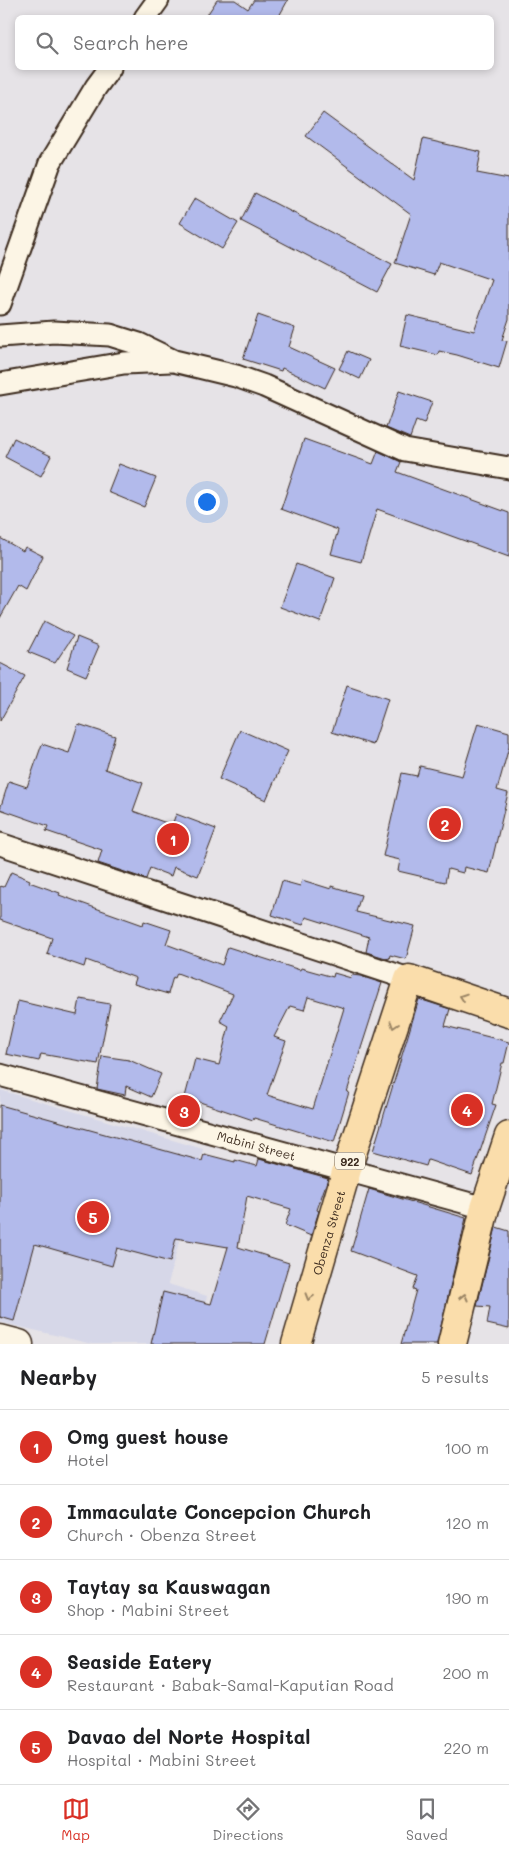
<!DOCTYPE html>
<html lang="en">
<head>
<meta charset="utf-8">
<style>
	:root { --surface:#fff; --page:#f6f6f6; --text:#202124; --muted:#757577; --line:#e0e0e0; --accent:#d93025 }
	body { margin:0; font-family:Mali,sans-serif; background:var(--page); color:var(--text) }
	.you { position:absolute; left:206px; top:501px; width:18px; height:18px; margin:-12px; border:4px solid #fff; border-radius:50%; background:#1a73e8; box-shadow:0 0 0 8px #1a73e833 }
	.badge { display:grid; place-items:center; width:32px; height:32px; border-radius:50%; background:var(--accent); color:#fff; font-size:16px; font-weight:700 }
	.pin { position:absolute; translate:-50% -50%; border:2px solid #fff; box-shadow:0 1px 5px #0006 }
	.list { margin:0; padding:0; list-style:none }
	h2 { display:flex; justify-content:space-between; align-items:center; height:65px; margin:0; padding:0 20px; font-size:21px }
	h2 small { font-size:16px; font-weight:400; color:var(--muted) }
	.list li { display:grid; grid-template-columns:32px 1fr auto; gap:15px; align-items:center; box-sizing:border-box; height:75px; padding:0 20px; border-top:1px solid var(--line) }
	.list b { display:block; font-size:19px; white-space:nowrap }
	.list p { margin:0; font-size:16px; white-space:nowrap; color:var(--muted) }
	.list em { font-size:16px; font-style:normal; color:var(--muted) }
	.icon { flex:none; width:28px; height:28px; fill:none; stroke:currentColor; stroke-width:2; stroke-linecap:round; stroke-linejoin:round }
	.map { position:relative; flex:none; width:509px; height:1344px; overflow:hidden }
	.search { position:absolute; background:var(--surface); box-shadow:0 2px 8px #0003; left:15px; right:15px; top:15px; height:55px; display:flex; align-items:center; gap:12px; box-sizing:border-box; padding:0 18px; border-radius:8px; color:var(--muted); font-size:19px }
	.sheet { height:440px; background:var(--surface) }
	nav { display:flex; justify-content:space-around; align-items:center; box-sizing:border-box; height:70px; border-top:1px solid var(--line); background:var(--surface); font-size:14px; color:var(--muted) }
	nav a { display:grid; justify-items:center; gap:2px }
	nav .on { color:var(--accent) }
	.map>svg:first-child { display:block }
	.built { fill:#d6d7e8 }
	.building { fill:#b2baeb; stroke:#3b2a1e; fill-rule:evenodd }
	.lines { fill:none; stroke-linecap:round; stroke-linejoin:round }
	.street-casing { stroke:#3b2a1e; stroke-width:25 }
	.secondary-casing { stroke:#3b2a1e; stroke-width:31 }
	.primary-casing { stroke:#3b2a1e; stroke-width:31 }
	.street { stroke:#fcf5e5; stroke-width:21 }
	.secondary { stroke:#fcf5e5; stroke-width:28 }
	.primary { stroke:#faddab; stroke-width:28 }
	.oneway { stroke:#9a8464 }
	.labels { text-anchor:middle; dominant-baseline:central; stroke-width:5; stroke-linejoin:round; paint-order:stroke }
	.shield { fill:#fcf5e5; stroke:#75675a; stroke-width:1 }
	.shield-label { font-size:11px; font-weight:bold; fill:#3b2a1e }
	.street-label { font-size:12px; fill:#3b2a1e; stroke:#fcf5e5 }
</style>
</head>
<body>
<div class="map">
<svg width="509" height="1344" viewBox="0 0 509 1344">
	<rect width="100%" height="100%" fill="#e6e3e7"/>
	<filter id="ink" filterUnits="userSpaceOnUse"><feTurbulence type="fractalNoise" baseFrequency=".02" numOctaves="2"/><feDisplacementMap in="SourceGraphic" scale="10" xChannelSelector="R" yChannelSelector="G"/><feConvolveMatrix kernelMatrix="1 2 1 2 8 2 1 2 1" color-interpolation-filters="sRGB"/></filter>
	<g filter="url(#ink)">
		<polygon class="built" points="0,1090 203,1149 168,1284 207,1296 194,1344 92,1344 0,1322"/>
		<g class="building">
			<polygon points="217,0 235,0 248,9 254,0 288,0 278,18 205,18"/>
			<polygon points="323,113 414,180 423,139 481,152 477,173 509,179 509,319 502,340 507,341 499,368 457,355 439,351 438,355 400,346 407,315 474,331 492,280 439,262 434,275 395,263 411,214 306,136"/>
			<polygon points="255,193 392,264 377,292 241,221"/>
			<polygon points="195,198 238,223 222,249 180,223"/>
			<polygon points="258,315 295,328 289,347 335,368 325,388 282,368 281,371 243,359"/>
			<polygon points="348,351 369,360 360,379 339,369"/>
			<polygon points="399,391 432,402 424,424 416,421 410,438 386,428"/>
			<polygon points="14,438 51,456 41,476 5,457"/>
			<polygon points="304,439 373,464 378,451 401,462 397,472 509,513 509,557 377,509 361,562 331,554 338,530 281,509"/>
			<polygon points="119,464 156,478 144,507 108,492"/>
			<polygon points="0,538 23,551 25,547 43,556 26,591 18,586 0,618"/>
			<polygon points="296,564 335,578 320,622 280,607"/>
			<polygon points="44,621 73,636 55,663 28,652"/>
			<polygon points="77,637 99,646 86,676 67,668"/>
			<polygon points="0,663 25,676 0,721"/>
			<polygon points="347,685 388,699 373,745 332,732"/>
			<polygon points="478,723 509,732 509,747 497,790 508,793 489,873 464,867 463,873 448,869 445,882 398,871 400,860 383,856 402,773 417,776 420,766 462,776"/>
			<polygon points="78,724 115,736 105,769 143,783 133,811 172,825 176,814 216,829 198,876 174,867 171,876 150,868 146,879 98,863 102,850 46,831 48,826 0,809 9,781 27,787 42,744 69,753"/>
			<polygon points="240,730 288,751 266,800 219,779"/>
			<path d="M11,872L30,880L29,882L60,893L59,895L143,925L144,921L171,930L166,944L222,965L228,947L300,970L301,968L333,977L334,973L351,978L352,975L360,976L382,983L347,1092H349L334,1142L254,1118L253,1120L185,1097L195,1059L219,1065L229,1026L220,1021L233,994L177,973L175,978L173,977L168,994L134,984L136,978L86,960L84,967L47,954L52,938L0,920V886L4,887ZM308,997L344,1008L313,1109L267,1095L286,1041L274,1037L290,1006L304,1010Z"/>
			<polygon points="302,880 331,889 331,886 361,895 356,912 415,926 406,959 390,955 389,959 366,952 369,937 306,917 303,925 272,915 282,881 300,886"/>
			<polygon points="80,999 110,1004 98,1064 41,1054 39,1061 6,1054 18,1001 77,1015"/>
			<polygon points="419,999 450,1009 445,1026 509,1042 504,1063 502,1063 492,1104 496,1105 472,1175 428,1160 426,1166 373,1151"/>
			<polygon points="102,1056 129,1060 161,1074 151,1097 126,1086 125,1095 97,1089"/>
			<polygon points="0,1105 202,1161 204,1154 235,1162 235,1160 257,1166 259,1159 328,1178 317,1210 319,1211 311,1236 285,1225 291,1209 247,1196 238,1247 289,1263 265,1344 151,1344 163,1292 211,1304 228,1247 176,1238 170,1262 117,1248 112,1266 35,1244 14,1321 0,1317"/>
			<polygon points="369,1189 466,1218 437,1344 401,1344 416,1290 413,1289 418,1276 351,1251"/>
			<polygon points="496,1227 509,1231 509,1329 487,1324 490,1307 477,1306"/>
		</g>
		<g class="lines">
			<g class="street-casing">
				<g id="street">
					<polyline points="145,18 158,0"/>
					<polyline points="0,304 50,163 96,87 110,68"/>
					<polyline points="0,336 54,332 110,335 139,344 174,361 236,376 264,386 405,450 509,468"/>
					<polyline points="0,384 124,363 171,361"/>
					<polyline points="0,844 409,979"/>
					<path id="s1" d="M0,1075L485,1208"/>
				</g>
			</g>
			<g class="secondary-casing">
				<polyline id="secondary" points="0,1339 19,1344"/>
			</g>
			<g class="primary-casing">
				<g id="primary">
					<path id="s2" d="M296,1344L347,1169L409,979L509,1013"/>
					<polyline points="452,1344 485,1208 509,1136"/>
				</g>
			</g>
			<use href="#street" class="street"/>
			<use href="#secondary" class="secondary"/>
			<use href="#primary" class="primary"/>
		</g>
		<defs><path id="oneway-chevron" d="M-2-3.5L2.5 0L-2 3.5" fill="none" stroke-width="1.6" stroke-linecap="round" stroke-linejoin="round" transform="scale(1.25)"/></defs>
		<g class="oneway">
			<use href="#oneway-chevron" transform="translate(463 997) rotate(-161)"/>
			<use href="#oneway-chevron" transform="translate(394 1025) rotate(108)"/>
			<use href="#oneway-chevron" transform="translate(309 1297) rotate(106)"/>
			<use href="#oneway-chevron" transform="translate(464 1297) rotate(-76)"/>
		</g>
	</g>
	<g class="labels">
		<rect class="shield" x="335" y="1152.5" width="30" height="17" rx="4"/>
		<g class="shield-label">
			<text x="350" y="1161">922</text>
		</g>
		<g class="street-label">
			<text stroke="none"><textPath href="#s1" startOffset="266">Mabini Street</textPath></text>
			<text stroke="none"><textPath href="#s2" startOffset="116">Obenza Street</textPath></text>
		</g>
	</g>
</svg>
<div class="you"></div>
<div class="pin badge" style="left:173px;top:839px">1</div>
<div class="pin badge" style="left:445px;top:824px">2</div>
<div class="pin badge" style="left:184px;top:1111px">3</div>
<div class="pin badge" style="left:467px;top:1110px">4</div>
<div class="pin badge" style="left:93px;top:1217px">5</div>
<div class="search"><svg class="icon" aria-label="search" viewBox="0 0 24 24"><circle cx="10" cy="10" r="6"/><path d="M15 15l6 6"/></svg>Search here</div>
</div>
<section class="sheet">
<h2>Nearby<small>5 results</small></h2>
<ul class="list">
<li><span class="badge">1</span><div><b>Omg guest house</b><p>Hotel</p></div><em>100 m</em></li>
<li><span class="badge">2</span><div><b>Immaculate Concepcion Church</b><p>Church · Obenza Street</p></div><em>120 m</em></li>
<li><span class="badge">3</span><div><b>Taytay sa Kauswagan</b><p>Shop · Mabini Street</p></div><em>190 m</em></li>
<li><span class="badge">4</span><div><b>Seaside Eatery</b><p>Restaurant · Babak-Samal-Kaputian Road</p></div><em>200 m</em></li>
<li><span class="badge">5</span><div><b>Davao del Norte Hospital</b><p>Hospital · Mabini Street</p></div><em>220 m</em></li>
</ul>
</section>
<nav>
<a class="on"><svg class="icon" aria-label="map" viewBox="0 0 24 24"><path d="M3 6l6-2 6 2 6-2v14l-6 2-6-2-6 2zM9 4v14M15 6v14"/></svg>Map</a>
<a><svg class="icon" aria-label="directions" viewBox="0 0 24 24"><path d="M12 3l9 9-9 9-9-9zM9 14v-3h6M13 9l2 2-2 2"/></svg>Directions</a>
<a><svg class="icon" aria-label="saved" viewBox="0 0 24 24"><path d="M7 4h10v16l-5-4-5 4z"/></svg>Saved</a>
</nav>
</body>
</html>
